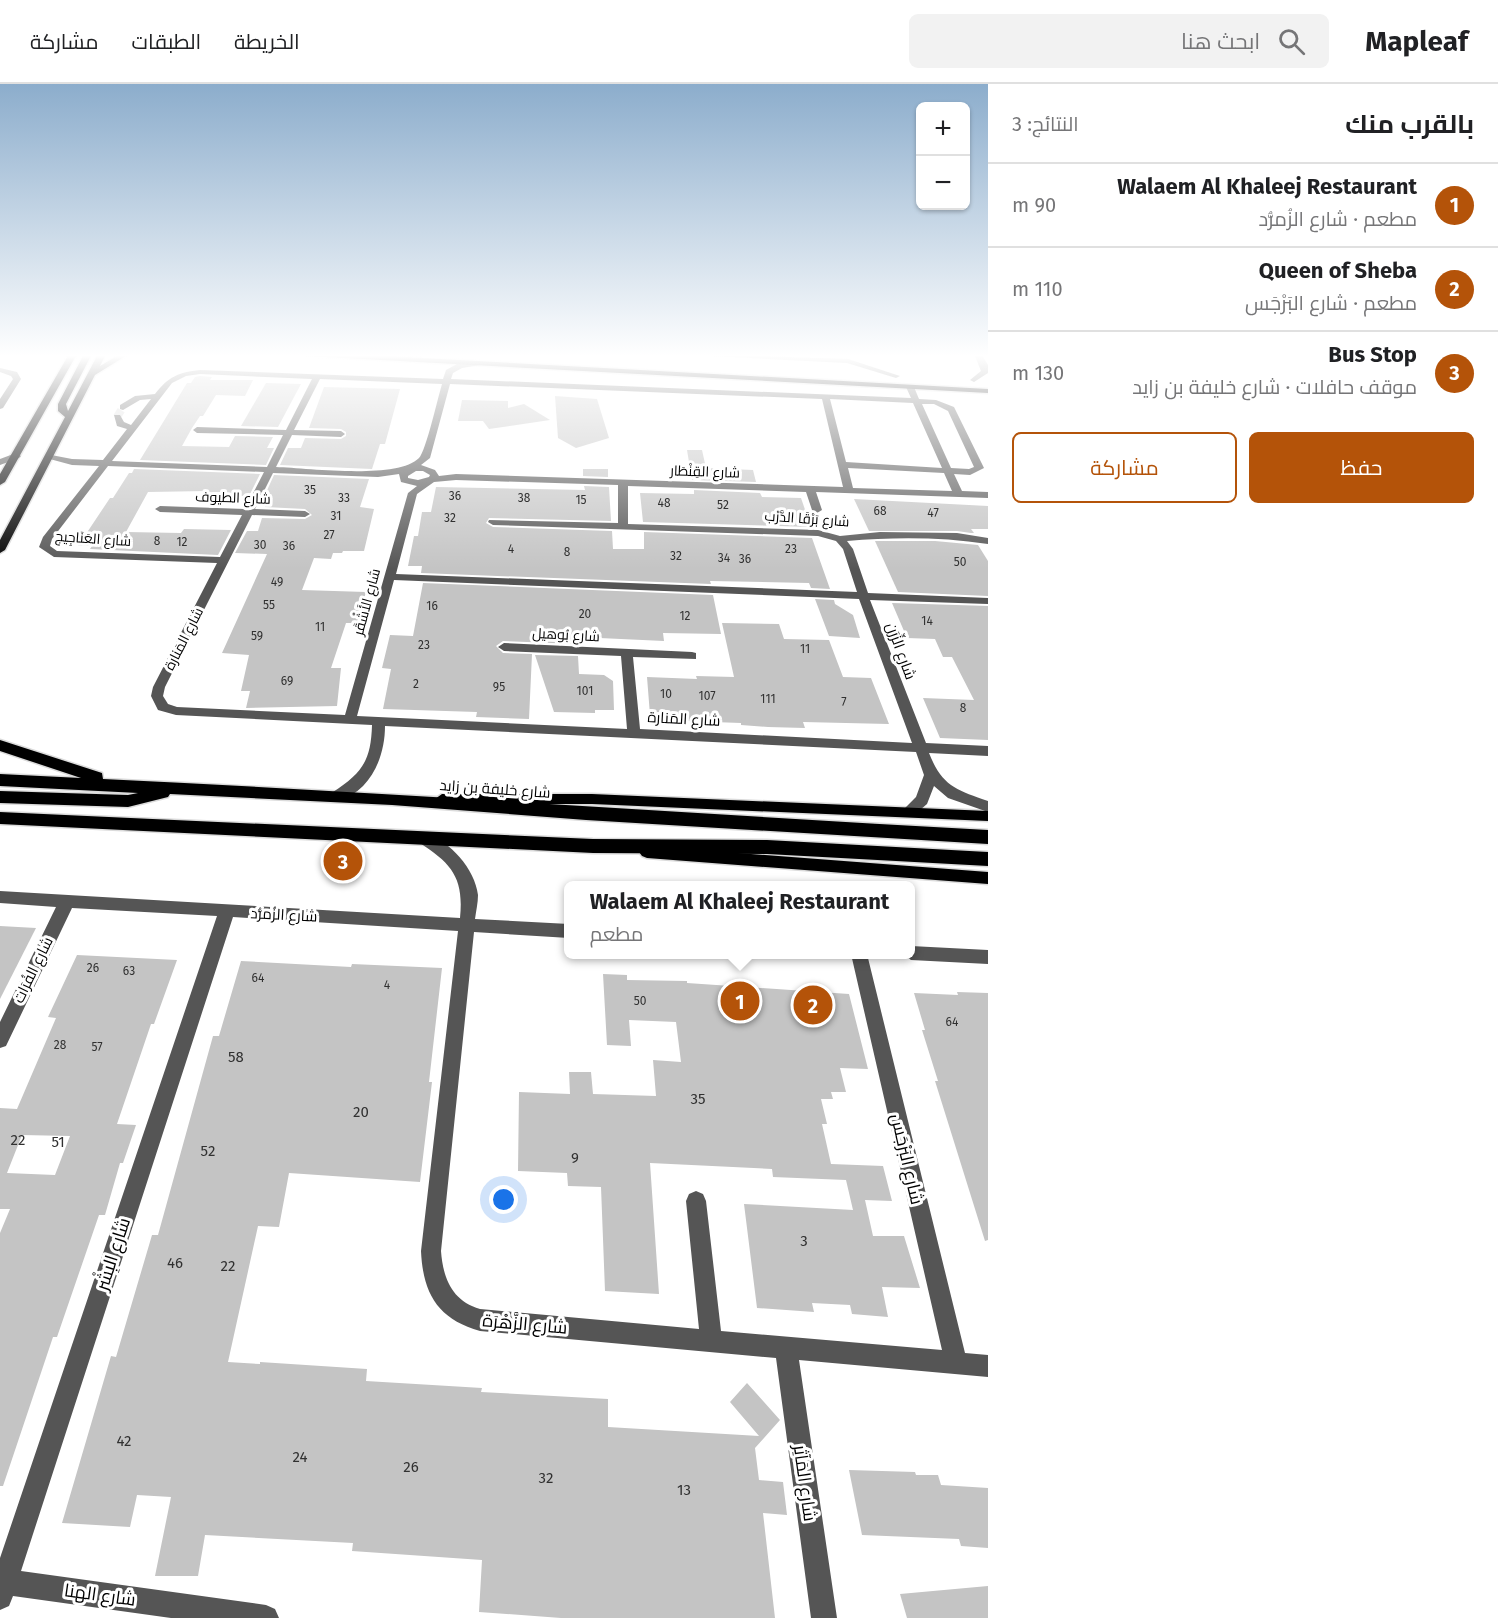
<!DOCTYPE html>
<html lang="ar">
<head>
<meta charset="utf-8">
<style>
	:root { --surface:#fff; --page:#f2f2f2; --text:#202124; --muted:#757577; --line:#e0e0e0; --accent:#b45309 }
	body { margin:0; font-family:"Fira Sans",Cairo,sans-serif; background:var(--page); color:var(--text); direction:rtl }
	.controls { position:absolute; right:18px; top:18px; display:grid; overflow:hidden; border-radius:9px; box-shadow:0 2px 4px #0004 }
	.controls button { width:54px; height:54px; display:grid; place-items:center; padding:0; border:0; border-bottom:2px solid var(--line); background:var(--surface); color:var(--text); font:30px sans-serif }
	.you { position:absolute; left:504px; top:1116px; width:21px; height:21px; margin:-15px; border:4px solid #fff; border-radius:50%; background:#1a73e8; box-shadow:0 0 0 9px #1a73e833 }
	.badge { display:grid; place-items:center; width:39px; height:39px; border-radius:50%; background:var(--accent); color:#fff; font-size:20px; font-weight:700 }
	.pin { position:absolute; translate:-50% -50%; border:3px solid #fff; box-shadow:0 2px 6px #0006 }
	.popup { position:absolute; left:564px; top:797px; width:351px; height:78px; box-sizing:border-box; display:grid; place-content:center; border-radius:9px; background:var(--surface); filter:drop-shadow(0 2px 4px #0005); font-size:20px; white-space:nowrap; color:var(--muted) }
	.popup b { font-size:22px; color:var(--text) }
	.popup::after { content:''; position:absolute; left:50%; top:100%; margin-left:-12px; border:12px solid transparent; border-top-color:var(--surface) }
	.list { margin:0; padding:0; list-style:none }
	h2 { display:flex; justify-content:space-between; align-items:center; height:78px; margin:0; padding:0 24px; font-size:26px }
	h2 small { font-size:20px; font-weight:400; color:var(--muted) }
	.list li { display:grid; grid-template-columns:39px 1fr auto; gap:18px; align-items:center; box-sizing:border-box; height:84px; padding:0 24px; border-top:2px solid var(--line) }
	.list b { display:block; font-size:22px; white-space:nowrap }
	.list p { margin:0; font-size:20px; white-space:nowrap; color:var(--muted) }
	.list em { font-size:20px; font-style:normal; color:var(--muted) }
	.actions { display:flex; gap:12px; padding:18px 24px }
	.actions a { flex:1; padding:14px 0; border:2px solid var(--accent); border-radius:9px; text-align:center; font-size:21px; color:var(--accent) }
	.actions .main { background:var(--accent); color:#fff }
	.icon { flex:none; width:33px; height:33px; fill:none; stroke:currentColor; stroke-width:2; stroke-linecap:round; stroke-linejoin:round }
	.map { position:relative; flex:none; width:988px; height:1534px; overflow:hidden; direction:ltr }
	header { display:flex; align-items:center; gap:36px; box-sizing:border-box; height:84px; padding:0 30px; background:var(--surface); border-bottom:2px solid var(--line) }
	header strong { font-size:28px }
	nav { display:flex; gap:33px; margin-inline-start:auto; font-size:21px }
	.search { width:420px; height:54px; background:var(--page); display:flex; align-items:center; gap:15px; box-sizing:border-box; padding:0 21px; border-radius:9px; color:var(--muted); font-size:22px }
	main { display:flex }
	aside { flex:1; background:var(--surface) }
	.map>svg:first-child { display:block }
	.building { fill:#c4c4c4; fill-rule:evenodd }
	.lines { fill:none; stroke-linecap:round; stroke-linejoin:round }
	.minor-tunnel { stroke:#d9d9d9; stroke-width:8; stroke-dasharray:8 4.5; stroke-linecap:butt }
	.major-casing { stroke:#dbdbdb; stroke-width:3 }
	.highway-casing { stroke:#dbdbdb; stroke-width:3 }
	.minor { fill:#555; fill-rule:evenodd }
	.major { fill:#000; fill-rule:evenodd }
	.highway { fill:#000; fill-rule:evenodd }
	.labels { text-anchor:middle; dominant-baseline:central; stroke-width:6; stroke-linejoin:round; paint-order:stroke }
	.number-label { font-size:12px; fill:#313131 }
	.far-street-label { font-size:14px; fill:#000; stroke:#fff }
	.street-label { font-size:15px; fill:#000; stroke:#fff }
	.near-number-label { font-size:15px; fill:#313131 }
	.near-street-label { font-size:18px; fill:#000; stroke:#fff }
</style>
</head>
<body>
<header>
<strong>Mapleaf</strong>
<div class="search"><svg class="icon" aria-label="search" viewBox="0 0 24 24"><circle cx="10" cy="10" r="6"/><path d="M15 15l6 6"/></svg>ابحث هنا</div>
<nav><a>الخريطة</a><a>الطبقات</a><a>مشاركة</a></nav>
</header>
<main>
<aside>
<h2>بالقرب منك<small>النتائج: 3</small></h2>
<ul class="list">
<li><span class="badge">1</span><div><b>Walaem Al Khaleej Restaurant</b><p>مطعم · شارع الزُمرُّد</p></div><em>90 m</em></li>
<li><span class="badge">2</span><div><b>Queen of Sheba</b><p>مطعم · شارع البَرْجَس</p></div><em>110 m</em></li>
<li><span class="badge">3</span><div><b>Bus Stop</b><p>موقف حافلات · شارع خليفة بن زايد</p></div><em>130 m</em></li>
</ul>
<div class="actions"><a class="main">حفظ</a><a>مشاركة</a></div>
</aside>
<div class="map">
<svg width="988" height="1534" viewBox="0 0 988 1534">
	<rect width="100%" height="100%" fill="#fff"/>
	<g class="building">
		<polygon points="200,292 212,293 210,296 253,296 245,312 216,311 203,332 200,332 192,344 182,362 229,363 235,352 273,353 267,364 274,364 266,381 140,376 187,299 191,299 195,293"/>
		<polygon points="266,299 301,300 278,343 241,342"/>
		<polygon points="324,303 400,305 385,360 380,360 372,385 280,381 288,364 301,364 305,354 341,355 346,352 346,348 341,345 309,344"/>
		<polygon points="555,312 597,315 609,354 576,364 558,354"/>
		<polygon points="462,316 508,317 508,324 524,320 550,336 489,345 483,337 458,337"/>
		<polygon points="687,366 702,366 706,384 753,386 756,398 692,396"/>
		<polygon points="134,385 260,390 249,412 204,411 207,407 148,408 126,448 181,449 184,445 231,446 218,471 90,465 92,462 78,462 110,414 113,414 129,389 132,389"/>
		<polygon points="583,385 608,385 608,393 583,392"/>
		<polygon points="274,391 369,395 360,423 374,425 364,467 343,467 342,469 333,469 331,475 314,474 302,506 366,508 357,539 346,539 331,584 341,584 337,622 246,624 250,607 241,607 249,571 222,569 267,470 235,469 247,447 258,447 262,434 305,435 312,431 305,425 265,423 269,413 264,413"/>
		<polygon points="584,402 609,403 611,437 489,434 486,439 493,443 612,447 613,465 644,465 644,448 812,454 830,505 811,504 809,499 710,497 711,500 421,489 422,482 408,482 414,452 418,452 422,428 431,428 436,403 585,406"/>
		<polygon points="694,406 760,409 762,413 801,414 811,443 643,438 640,409 694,410"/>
		<polygon points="854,415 988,422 988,445 971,445 974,449 971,449 957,447 869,447"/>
		<polygon points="875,457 935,457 978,461 988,477 988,512 898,508"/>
		<polygon points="423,499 713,511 721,550 663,549 664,557 578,553 578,560 503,557 496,562 503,569 532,570 529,635 476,633 477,628 383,625 391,585 382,584 390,551 413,552"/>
		<polygon points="815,515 834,516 835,520 853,531 860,554 829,552"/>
		<polygon points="892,519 988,522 988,656 940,654 923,614 974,616 952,573 943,573 935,555 907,554"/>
		<polygon points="722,539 779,540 784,555 829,556 843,593 871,594 889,640 803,638 805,644 768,643 741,641 741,639 658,636 658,631 650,631 647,593 697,595 696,592 734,593"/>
		<polygon points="535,571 578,572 579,590 604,591 613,597 614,626 595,626 595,629 554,628"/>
		<polygon points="0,842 36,844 0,915"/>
		<path d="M77,871L177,876L154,940H151L117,1040L136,1041L123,1079H120L105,1131H99L57,1253H53L3,1402H0V1149L10,1125H0V1024L17,1025L56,934L48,933ZM22,1051L70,1052L55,1091L7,1089Z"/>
		<polygon points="241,877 351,883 352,880 442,884 429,998 432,998 420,1098 289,1089 279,1143 258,1142 228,1278 260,1280 260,1278 367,1285 366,1297 482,1304 481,1308 608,1315 608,1343 759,1352 730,1318 747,1299 780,1336 755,1364 759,1396 783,1398 787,1431 763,1429 775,1534 561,1534 479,1528 482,1476 352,1467 353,1459 205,1451 198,1492 155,1492 171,1413 137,1411 130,1443 62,1439 111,1272 116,1273 152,1151 158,1151 213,952 219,952"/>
		<polygon points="603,890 627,891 627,896 687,897 687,899 849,910 868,985 840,984 846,1008 831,1008 833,1015 821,1015 827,1040 822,1040 831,1080 883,1082 892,1117 865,1116 873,1152 904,1152 920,1204 882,1203 888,1233 852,1230 850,1221 812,1219 814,1228 757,1224 744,1120 853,1126 846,1096 773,1093 772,1085 650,1079 659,1210 605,1207 601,1103 568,1102 567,1089 518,1087 519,1008 570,1010 569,988 591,988 593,1010 656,1012 653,976 681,978 676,938 629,936 631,962 607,961"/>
		<polygon points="957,908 988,909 988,1156 985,1157 935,997 938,997 922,946 925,946 914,909 958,911"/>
		<polygon points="849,1386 915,1388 916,1391 938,1391 941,1401 988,1404 988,1464 961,1462 959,1455 862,1451"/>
		<polygon points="988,1502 988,1534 907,1534 900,1510"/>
	</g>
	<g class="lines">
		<polyline class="minor-tunnel" points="117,333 123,323"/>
		<g class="major-casing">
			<g id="major">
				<polygon points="69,270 77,270 5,398 0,401 0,390"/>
				<polygon points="84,270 92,270 66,320 68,327 98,270 106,270 100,282 120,270 129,270 95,291 5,466 0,469 0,456 65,333 58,327 58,320"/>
				<polygon points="303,270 349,270 988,305 988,309 307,272"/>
				<polygon points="442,710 592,710 988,727 988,737 592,720 442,720 435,715"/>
				<polygon points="647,762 988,788 988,800 647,774 642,772 639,768 642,764"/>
			</g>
		</g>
		<g class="highway-casing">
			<g id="highway">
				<path d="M0,656L102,689L103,695C398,709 693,730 988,746V760L586,736L392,721L170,710L168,713L128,723L0,719V707L128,711L138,709L0,702V690L81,694L0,667Z"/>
				<polygon points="0,728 593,755 767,756 988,768 988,782 767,770 593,769 0,740"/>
			</g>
		</g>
		<g class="minor">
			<polygon points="706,270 848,275 900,292 896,294 847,279 710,272"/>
			<polygon points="977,270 987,270 983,273 988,281 988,289 974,298 970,296 981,287 975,272"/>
			<path d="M477,277L481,279L480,281L462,284L453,289L451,295L911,314L906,303L910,301L914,303L919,315L936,316L954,323L984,384L970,391L954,390L962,407L988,408V414L816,408L822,426L817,429L812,426L806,408L628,402V440L818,446L840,452L880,448L957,449L988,454V460C942,453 894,453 847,457L853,465L868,509L988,514V520L870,516L926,659L988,662V672L929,669C942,702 956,706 988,717V728L948,714L934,702L927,720L913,732H903L901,728L916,713L924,691L916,668L385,642C385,673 371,707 338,717L333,716L331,712L333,708C362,689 371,677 372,641L176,631L158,626L151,612L153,603L217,479L54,473L39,463L43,453L99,382L72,381L46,374V370L72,375L103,376L127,345L117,342L114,331H120L124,338L131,341L151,315L140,316L123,326L120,325V321L135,312L155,310C168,293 179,288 200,286L443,295L446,286L457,280ZM200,290L312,295L286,346L197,343L193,346L197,349L283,351L267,383L112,377L172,299L186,292ZM320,295L442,300C438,313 426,367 419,374C397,396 308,384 276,383L292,351L341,353L345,350L341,347L294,346ZM450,300L822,315L843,403L456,390L439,392L435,386L421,381L430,374ZM830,315L913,319L942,384L846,378ZM922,320H934L948,327L974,383L969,385L951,384ZM108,382L264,388L245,425L160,422L155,425L160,428L242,431L220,473L57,467L50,462L52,455ZM848,384L944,389L952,407L853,404ZM423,387L430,391L429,393L418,396L408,394V392L416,387ZM273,389L378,393L399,390L401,398L417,402L408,409L345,631L177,623L168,620L163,612L165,603L252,431L305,433L310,430L305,427L255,425ZM456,396L618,401V439L489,436L488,438L493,441L818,452L836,457L843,465L857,508L396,490L417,410L434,398ZM394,496L859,515L912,659L640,645L633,573L696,575V569L692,568L504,559L498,563L504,567L621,572L627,645L357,632Z"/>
			<polygon points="0,284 17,288 21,295 3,324 0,325 0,315 13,295 11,292 0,288"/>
			<polygon points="16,369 21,372 19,374 0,381 0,375"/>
			<path d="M425,749C450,757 475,785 478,811C478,819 476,827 475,835L569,840V854L474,848L441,1167C443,1194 452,1217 480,1225L699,1245L686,1117L689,1110L696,1107L703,1110L706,1117L721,1247L942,1266L851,870H867L965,1269L988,1271V1293L799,1276L837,1534H811L776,1274L480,1247C438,1235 423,1210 421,1167L458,847L233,833L21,1487L266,1521L275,1525L279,1534H171L13,1512L9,1522L0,1526V1474L217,832L72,824L6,962L0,964V938L56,823L0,819V807L460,834C464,794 452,780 420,759L418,755L420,751Z"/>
			<polygon points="911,862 988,866 988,880 911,876 903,870 911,870"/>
		</g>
		<use href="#major" class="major"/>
		<use href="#highway" class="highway"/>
	</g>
	<linearGradient id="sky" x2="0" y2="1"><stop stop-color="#8cadcc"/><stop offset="0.56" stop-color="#fff"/><stop offset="1" stop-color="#fff" stop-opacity="0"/></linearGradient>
	<rect width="988" height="485" fill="url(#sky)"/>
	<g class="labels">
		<g class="number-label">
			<text x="310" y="406">35</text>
			<text x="455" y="412">36</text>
			<text x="344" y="414">33</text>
			<text x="524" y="414">38</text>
			<text x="581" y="416">15</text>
			<text x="664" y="419">48</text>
			<text x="723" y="421">52</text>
			<text x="880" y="427">68</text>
			<text x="933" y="429">47</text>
			<text x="336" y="432">31</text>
			<text x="450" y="434">32</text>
			<text x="329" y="451">27</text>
			<text x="157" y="457">8</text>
			<text x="182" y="458">12</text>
			<text x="260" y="461">30</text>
			<text x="289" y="462">36</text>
			<text x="511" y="465">4</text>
			<text x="791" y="465">23</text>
			<text x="567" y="468">8</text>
			<text x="676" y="472">32</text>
			<text x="724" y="474">34</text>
			<text x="745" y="475">36</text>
			<text x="960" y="478">50</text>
			<text x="277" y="498">49</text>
			<text x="269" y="521">55</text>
			<text x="432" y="522">16</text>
			<text x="585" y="530">20</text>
			<text x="685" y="532">12</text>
			<text x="927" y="537">14</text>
			<text x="320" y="543">11</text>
			<text x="257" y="552">59</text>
			<text x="424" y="561">23</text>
			<text x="805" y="565">11</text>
			<text x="287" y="597">69</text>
			<text x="416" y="600">2</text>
			<text x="499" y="603">95</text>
			<text x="585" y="607">101</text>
			<text x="666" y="610">10</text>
			<text x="707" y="612">107</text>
			<text x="768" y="615">111</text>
			<text x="844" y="618">7</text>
			<text x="963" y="624">8</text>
			<text x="93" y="884">26</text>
			<text x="129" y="887">63</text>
			<text x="258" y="894">64</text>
			<text x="387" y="901">4</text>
			<text x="640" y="917">50</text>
			<text x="952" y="938">64</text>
			<text x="60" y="961">28</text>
			<text x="97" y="963">57</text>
		</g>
		<g class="far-street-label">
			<text transform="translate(705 388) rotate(2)">شارع القِنْطَار</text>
			<text transform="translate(233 414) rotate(2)">شارع الطيوف</text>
			<text transform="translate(807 435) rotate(4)">شارع بَرْقَا الدَّرْب</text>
			<text transform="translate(93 455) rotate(4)">شارع العَنَاجِيج</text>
			<text transform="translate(367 518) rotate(-75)">شارع الأَشْقَر</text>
			<text transform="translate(566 551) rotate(3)">شارع بُوهيل</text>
			<text transform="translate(184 555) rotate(-63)">شارع المَنارة</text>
		</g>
		<g class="street-label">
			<text transform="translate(901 567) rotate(70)">شارع الزِّرَن</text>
			<text transform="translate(684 635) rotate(3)">شارع المَنارة</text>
			<text transform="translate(495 705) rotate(4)">شارع خليفة بن زايد</text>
			<text transform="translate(284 831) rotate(3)">شارع الزُمرُّد</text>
			<text transform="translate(33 886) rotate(-64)">شارع الفُرَات</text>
		</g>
		<g class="near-number-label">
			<text x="236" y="973">58</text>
			<text x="698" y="1015">35</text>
			<text x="361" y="1028">20</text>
			<text x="18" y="1056">22</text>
			<text x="58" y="1058">51</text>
			<text x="208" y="1067">52</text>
			<text x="575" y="1074">9</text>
			<text x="804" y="1157">3</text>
			<text x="175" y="1179">46</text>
			<text x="228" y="1182">22</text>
			<text x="124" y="1357">42</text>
			<text x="300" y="1373">24</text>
			<text x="411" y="1383">26</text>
			<text x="546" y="1394">32</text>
			<text x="684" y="1406">13</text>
		</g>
		<g class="near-street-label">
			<text transform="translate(907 1075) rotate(77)">شارع البَرْجَس</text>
			<text transform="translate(113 1170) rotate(-72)">شارع البِشْر</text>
			<text transform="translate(525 1240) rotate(5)">شارع الزَّهْرَة</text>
			<text transform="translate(805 1399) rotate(82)">شارع المَآثِر</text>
			<text transform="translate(100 1511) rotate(8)">شارع الهنا</text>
		</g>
	</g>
</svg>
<div class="controls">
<button>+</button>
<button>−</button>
</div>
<div class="you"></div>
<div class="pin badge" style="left:740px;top:917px">1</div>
<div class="popup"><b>Walaem Al Khaleej Restaurant</b>مطعم</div>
<div class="pin badge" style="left:813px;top:921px">2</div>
<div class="pin badge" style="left:343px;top:777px">3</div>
</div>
</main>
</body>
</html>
